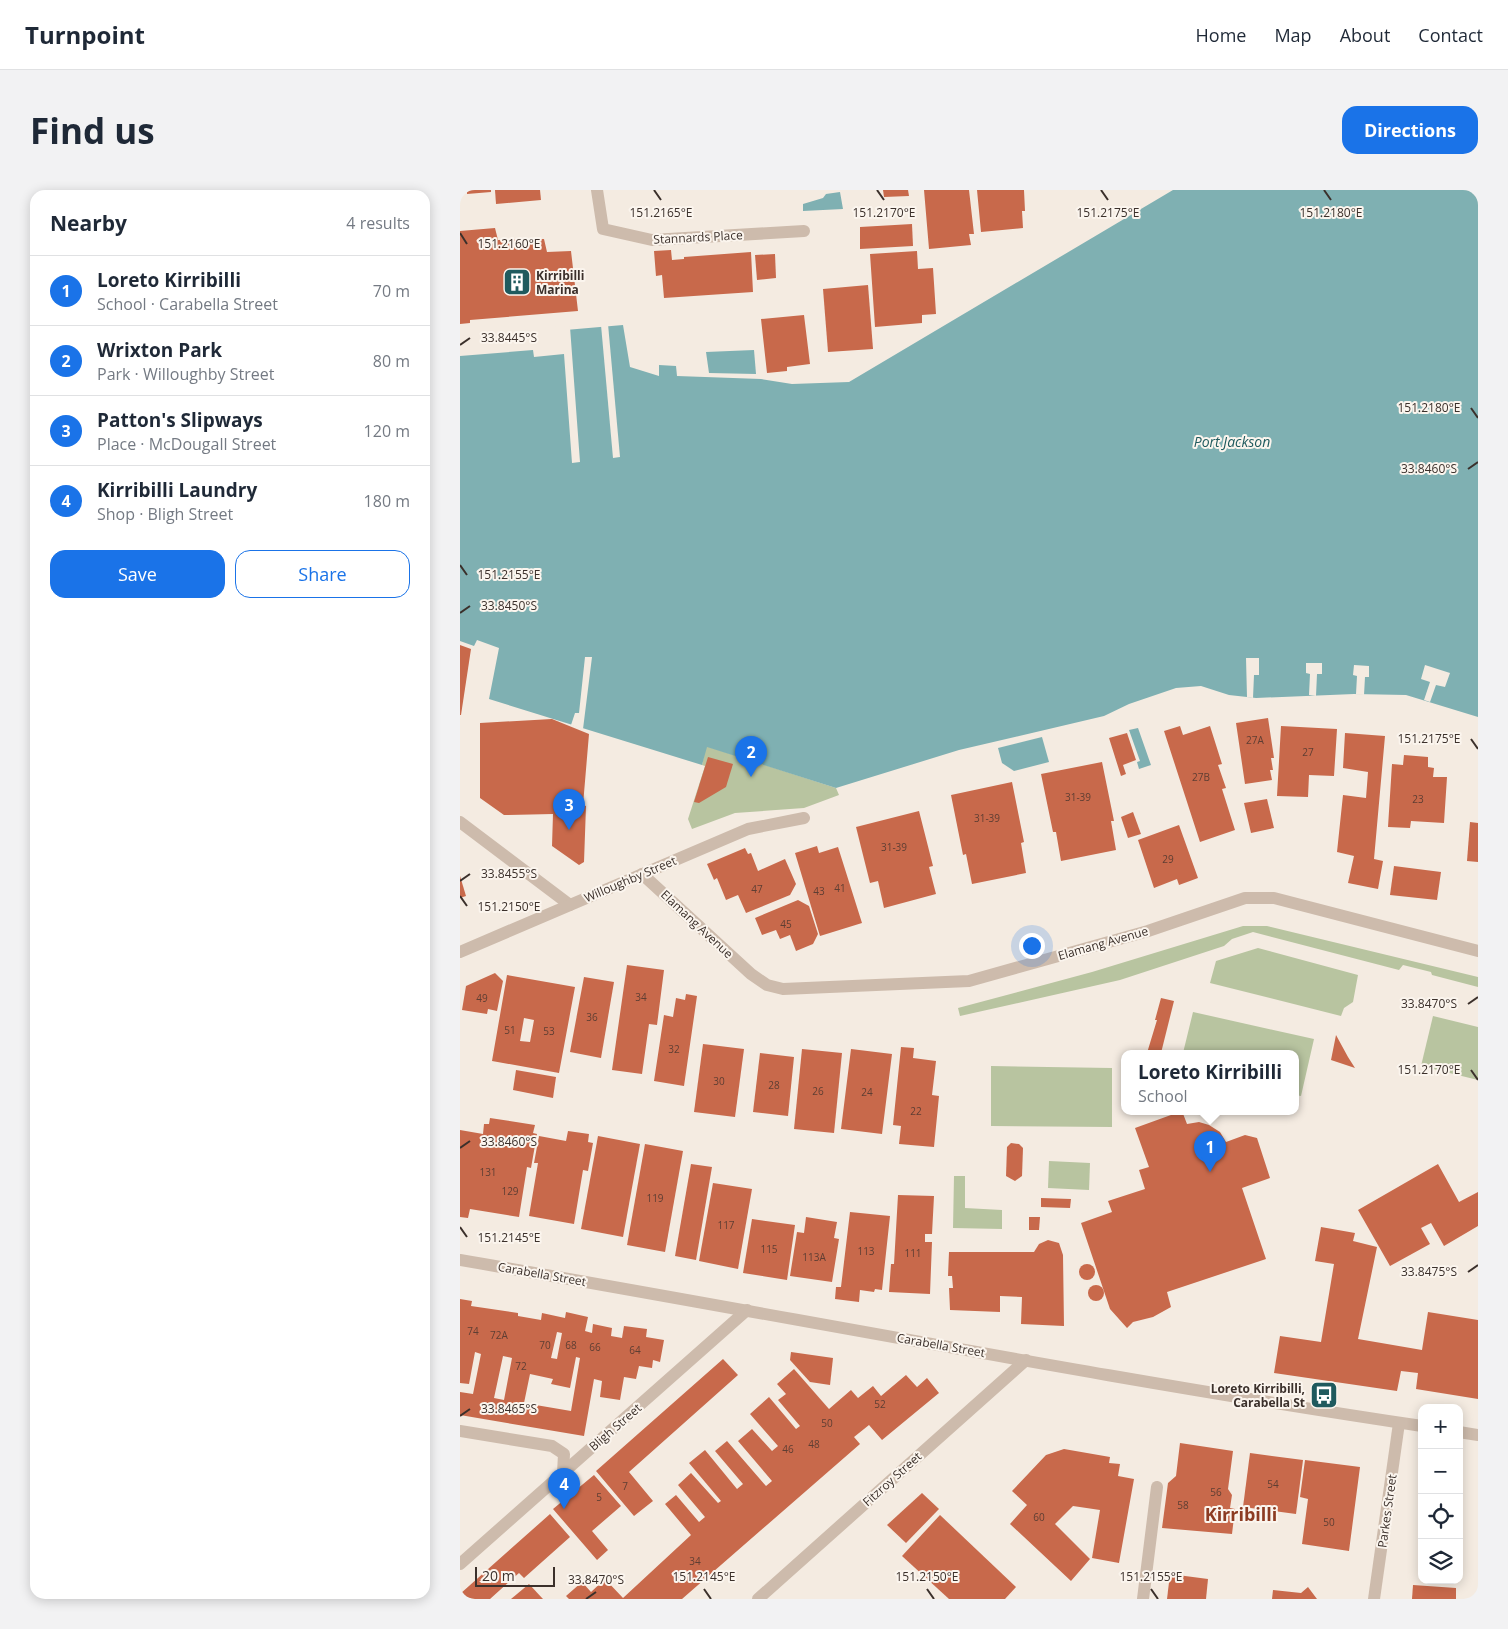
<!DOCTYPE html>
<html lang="en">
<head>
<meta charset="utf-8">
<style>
	:root { --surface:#fff; --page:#f2f2f3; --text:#1f2937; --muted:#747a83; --line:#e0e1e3; --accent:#1a73e8 }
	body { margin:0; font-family:"Open Sans",sans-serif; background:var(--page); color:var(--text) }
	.controls { position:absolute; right:15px; bottom:15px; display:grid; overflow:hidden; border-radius:10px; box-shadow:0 2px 12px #0003 }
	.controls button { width:45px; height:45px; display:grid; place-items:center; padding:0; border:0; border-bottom:1px solid var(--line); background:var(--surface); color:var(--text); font:25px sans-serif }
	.scale { position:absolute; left:15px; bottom:12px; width:80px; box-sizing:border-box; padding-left:5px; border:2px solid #3b302b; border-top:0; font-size:14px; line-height:18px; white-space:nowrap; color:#3b302b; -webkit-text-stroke:4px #fbf5ee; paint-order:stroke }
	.you { position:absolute; left:571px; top:755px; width:18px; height:18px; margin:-12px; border:4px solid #fff; border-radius:50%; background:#1a73e8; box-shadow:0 0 0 8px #1a73e833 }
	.badge { display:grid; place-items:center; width:32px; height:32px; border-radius:50%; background:var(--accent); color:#fff; font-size:16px; font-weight:700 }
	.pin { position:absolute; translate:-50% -41px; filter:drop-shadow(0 1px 2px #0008) }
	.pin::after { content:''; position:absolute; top:26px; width:18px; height:15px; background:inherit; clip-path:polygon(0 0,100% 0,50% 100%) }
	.popup { position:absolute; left:661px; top:860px; width:178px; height:65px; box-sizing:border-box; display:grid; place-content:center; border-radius:10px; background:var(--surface); filter:drop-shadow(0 1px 4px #0005); font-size:16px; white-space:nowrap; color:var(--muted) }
	.popup b { font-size:19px; color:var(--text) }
	.popup::after { content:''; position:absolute; left:50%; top:100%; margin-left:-10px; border:10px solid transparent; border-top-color:var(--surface) }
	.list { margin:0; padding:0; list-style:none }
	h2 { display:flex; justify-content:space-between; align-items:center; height:65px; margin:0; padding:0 20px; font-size:21px }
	h2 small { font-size:16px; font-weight:400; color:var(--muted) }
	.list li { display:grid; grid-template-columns:32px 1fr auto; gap:15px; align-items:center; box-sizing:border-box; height:70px; padding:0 20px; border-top:1px solid var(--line) }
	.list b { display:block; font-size:19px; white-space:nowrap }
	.list p { margin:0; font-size:16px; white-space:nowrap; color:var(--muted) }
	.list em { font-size:16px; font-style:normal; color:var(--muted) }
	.actions { display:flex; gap:10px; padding:15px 20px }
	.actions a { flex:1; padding:11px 0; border:1px solid var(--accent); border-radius:15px; text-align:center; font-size:18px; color:var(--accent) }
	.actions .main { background:var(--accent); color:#fff }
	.icon { flex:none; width:28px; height:28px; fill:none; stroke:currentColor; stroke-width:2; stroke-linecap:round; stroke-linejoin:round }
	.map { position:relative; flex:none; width:1018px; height:1409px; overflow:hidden; border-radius:15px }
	header { display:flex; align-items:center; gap:30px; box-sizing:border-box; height:70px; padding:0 25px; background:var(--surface); border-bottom:1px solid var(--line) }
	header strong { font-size:24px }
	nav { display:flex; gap:28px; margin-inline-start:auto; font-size:18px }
	.intro { display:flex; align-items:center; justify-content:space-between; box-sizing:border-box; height:120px; padding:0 30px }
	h1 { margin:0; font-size:35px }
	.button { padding:12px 22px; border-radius:15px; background:var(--accent); color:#fff; font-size:18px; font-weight:700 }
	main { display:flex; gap:30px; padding:0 30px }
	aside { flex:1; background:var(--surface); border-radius:15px; box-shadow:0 2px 12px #0003 }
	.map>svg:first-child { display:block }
	.green { fill:#b8c4a0 }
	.water { fill:#7fb0b2 }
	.pier { fill:#f4ebe1 }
	.building { fill:#c8694b; fill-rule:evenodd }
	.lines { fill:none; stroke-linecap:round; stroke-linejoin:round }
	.service { stroke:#cdbbac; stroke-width:12 }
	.minor { stroke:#cdbbac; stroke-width:12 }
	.ticks { fill:none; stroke:#3b302b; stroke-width:2 }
	.labels { text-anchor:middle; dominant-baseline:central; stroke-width:4; stroke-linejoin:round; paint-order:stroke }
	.number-label { font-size:10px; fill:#5e3e33 }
	.street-label { font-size:12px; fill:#3b302b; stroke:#fbf5ee }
	.poi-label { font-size:12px; font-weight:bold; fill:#3b302b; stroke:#fbf5ee; text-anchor:start }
	.water-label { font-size:14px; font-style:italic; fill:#1f5a5e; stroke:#fbf5ee }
	.district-label { font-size:18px; font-weight:bold; fill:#8c3b22; stroke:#fbf5ee }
	.ticks-label { font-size:12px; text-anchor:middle; fill:#3b302b; stroke:#fbf5ee; stroke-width:4; stroke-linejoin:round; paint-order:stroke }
</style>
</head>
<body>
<header>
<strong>Turnpoint</strong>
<nav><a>Home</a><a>Map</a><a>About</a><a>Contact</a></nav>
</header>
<div class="intro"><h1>Find us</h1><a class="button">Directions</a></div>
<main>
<aside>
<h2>Nearby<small>4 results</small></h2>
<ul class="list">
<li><span class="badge">1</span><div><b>Loreto Kirribilli</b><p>School · Carabella Street</p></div><em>70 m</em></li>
<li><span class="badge">2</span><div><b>Wrixton Park</b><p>Park · Willoughby Street</p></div><em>80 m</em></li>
<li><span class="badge">3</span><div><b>Patton's Slipways</b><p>Place · McDougall Street</p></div><em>120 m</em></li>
<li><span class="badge">4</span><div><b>Kirribilli Laundry</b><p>Shop · Bligh Street</p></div><em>180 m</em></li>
</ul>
<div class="actions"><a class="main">Save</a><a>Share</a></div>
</aside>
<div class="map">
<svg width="1018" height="1409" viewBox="0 0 1018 1409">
	<rect width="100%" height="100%" fill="#f4ebe1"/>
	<g class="green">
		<polygon points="246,556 376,598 379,605 344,618 275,623 232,639 228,629 245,576 242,575"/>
		<polygon points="783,736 807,736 1018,787 1018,797 972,785 971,782 943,775 939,780 793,742 772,749 764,756 660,790 500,826 498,818 632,782"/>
		<polygon points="798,758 898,785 893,812 884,818 881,826 750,793 756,771"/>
		<polygon points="733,822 854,849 841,906 835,905 835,863 723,863"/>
		<polygon points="973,826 1018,837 1018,890 961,876"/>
		<polygon points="531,876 652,878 652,937 531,936"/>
		<polygon points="589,971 630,973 629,1000 588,998"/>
		<polygon points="494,986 505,986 505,1018 542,1020 542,1039 493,1038"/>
	</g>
	<g class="water">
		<polygon points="713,0 1018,0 1018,527 946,505 894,504 796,508 769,505 741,496 716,498 669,514 644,526 499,560 376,598 247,557 242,575 29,509 39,458 17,450 14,456 0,451 0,149 163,135 170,177 199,186 199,175 216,176 217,186 301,189 332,194 389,192"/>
		<polygon points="380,2 383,19 343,21 343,14 363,8 366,4"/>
		<polygon points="294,160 296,184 249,183 246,162"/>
		<polygon points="678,538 691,575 679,579 677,572 680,571 669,540"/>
		<polygon points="582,547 589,572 554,581 542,573 538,558"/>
	</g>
	<g class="pier">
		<polygon points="148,134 160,267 153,268 141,135"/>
		<polygon points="105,136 110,137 120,272 112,273 104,164 74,167 73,160 0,166 0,146"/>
		<polygon points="125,467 132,467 123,539 111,535 115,523 119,523"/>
		<polygon points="786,468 799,468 799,485 794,485 793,508 787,507"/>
		<polygon points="846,473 862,473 862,484 857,484 856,506 849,505 850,484 846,483"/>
		<polygon points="894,475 909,476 909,487 905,487 904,505 896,504 897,486 893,485"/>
		<polygon points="965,475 990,483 985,497 976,495 970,512 964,510 970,492 961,489"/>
	</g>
	<g class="building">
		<polygon points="7,0 31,0 31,2 7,4"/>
		<polygon points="35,0 80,0 81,10 36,14"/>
		<polygon points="423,0 448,0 449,6 424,7"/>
		<polygon points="464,0 509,0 514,44 509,44 511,55 469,59"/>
		<polygon points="517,0 564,0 565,21 562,21 563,38 521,42"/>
		<polygon points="452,34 453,56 400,59 400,37"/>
		<polygon points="35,38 38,50 84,49 87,62 111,61 118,121 10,130 10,133 0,134 0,41"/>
		<polygon points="211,60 212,70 224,69 224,67 291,62 293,102 204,108 202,85 196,86 194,61"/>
		<polygon points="457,61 458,79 473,78 476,124 462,125 462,133 415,137 410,64"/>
		<polygon points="315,64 316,88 297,90 295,65"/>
		<polygon points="408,95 413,159 368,162 363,99"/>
		<polygon points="344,125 350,174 327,177 327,181 307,183 301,129"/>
		<polygon points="0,455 11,459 1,525 0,525"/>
		<polygon points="808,528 814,568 811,568 813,580 810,580 812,590 785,594 776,533"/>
		<polygon points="92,529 129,544 123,615 126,616 124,672 119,675 92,656 93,624 44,625 20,608 20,533"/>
		<polygon points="720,536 723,545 750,536 762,574 758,575 766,598 762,599 775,640 740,652 704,541"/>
		<polygon points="821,536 877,539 874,586 849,585 848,607 817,606"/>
		<polygon points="667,543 676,570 663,575 666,584 661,586 649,548"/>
		<polygon points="885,543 925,546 914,669 923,671 918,699 888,693 894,666 877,662 883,605 906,608 908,582 883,578"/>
		<polygon points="944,565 968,567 968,577 974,578 973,587 987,587 984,633 951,631 950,638 928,637 932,574 943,575"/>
		<polygon points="248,567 273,574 266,597 239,613 234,612"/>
		<polygon points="642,572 654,631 651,631 656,660 601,671 596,642 593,642 581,584"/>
		<polygon points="552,592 564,652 561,653 566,683 512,694 506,664 503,665 491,605"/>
		<polygon points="807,609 814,638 791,643 784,613"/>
		<polygon points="459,621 473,676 469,677 476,704 424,718 418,691 410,693 396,637"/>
		<polygon points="673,622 681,644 668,648 661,627"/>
		<polygon points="1010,632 1018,633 1018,672 1007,671"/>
		<polygon points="719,635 738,688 719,695 717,689 694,698 678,650"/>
		<polygon points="357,656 359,663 378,657 402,733 360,746 335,663"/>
		<polygon points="285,658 288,664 291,663 298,681 325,669 336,694 330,705 286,723 278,705 266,710 257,688 254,690 247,674"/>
		<polygon points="934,676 981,682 977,710 930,705"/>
		<polygon points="0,686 6,706 0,708"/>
		<polygon points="338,710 349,716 358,744 353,754 336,761 330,745 320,749 316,740 302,745 295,728"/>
		<polygon points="167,775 204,780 197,835 189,834 182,884 152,880"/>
		<polygon points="35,783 43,791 37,821 28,819 27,824 2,820 6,796"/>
		<path d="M47,785L115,797L99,883L32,871ZM64,828L74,830L70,852L60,851Z"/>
		<polygon points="124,787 154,792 141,868 110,862"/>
		<polygon points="226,804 237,806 224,896 194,891 204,825 213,827 216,808 225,810"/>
		<polygon points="701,808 714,811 701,863 687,863 697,830 695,830"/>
		<polygon points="876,845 888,867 895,878 871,870"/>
		<polygon points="243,854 284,859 275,927 234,922"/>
		<polygon points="441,857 454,858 453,868 476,871 472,905 479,906 474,957 439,954 441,936 433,935"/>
		<polygon points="342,859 382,863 374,943 334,939"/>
		<polygon points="391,859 432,864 422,944 381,939"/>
		<polygon points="300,863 334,867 328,926 293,922"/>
		<polygon points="56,880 96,887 93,908 53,900"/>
		<polygon points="722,921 727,934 739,932 749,935 760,942 766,952 785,945 797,948 810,988 782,998 806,1069 707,1102 711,1117 693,1127 673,1132 667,1138 650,1119 621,1033 652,1022 648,1011 685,999 679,980 689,977 675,938"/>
		<polygon points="30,928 75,935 73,943 77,944 71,978 67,977 59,1027 10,1019 8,1028 0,1027 0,940 23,944 24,934 29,934"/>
		<polygon points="108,941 129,944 128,952 133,953 128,981 123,980 114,1034 69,1026 78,973 74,973 79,946 106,951"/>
		<polygon points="138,946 180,954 163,1047 121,1039"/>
		<polygon points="551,953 559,954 563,958 562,986 555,991 546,986 547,957"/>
		<polygon points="185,954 223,961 205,1062 167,1055"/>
		<polygon points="231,974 252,977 236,1070 215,1066"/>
		<polygon points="978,974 999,1012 1018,1002 1018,1036 984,1056 971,1033 961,1038 970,1054 930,1076 898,1020"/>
		<polygon points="253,993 292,999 278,1079 239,1071"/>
		<polygon points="438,1005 474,1006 472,1044 465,1044 465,1052 472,1052 470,1104 429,1102 431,1074 434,1074"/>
		<polygon points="581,1008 611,1009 610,1018 581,1017"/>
		<polygon points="390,1022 430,1026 422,1100 415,1099 414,1102 400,1100 399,1112 375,1109 376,1097 381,1097"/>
		<polygon points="346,1027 377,1032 374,1048 379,1049 372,1092 330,1086 337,1042 344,1043"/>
		<polygon points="569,1027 580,1027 579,1040 569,1040"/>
		<polygon points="292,1029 335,1035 327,1090 283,1083"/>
		<polygon points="861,1037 895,1043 893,1051 917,1057 898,1149 962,1160 968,1122 1018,1130 1018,1209 956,1199 958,1183 941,1181 937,1201 814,1183 820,1146 861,1152 874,1074 855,1071"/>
		<polygon points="588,1050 599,1053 603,1065 604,1136 561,1134 562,1107 540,1106 540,1122 490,1120 489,1098 493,1098 492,1086 488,1086 489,1062 574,1062 579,1054"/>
		<circle cx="627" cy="1082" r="8"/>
		<circle cx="636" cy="1103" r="8"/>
		<path d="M0,1109L12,1111L11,1116L58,1123V1126L81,1130L82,1123L105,1128L106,1122L128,1127L125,1141L132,1143L133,1134L152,1138L151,1146L162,1148L164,1136L187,1139L186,1147L204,1150L200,1172L193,1170L192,1178L179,1176L176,1189L164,1187L160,1210L140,1207L142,1191L134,1189L124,1246L0,1225V1202L13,1204L21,1164L15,1162L9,1194L0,1193ZM97,1142L102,1143L97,1169L91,1168ZM43,1166L52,1168L44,1210L34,1208ZM116,1167L120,1168L111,1221L64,1213L70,1184L93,1189L91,1194L110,1198Z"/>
		<polygon points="331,1162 373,1168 370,1195 350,1192 330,1170"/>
		<polygon points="263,1169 278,1185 169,1282 193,1311 174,1326 136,1281"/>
		<polygon points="334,1179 369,1219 391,1200 398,1208 413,1196 421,1206 446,1185 457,1197 467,1188 479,1203 422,1250 409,1235 394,1247 400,1254 222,1409 109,1409 106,1406 122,1392 131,1402 145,1389 163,1408 231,1345 205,1314 216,1305 239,1332 245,1327 218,1295 231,1283 258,1313 261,1311 229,1273 245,1260 277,1299 283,1294 255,1261 267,1251 306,1296 312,1291 278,1251 292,1239 312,1261 318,1256 290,1224 309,1207 336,1239 340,1236 318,1210 326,1204 317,1194"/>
		<polygon points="720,1253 773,1261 768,1299 772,1305 770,1318 775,1319 772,1344 702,1338 708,1293 716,1286"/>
		<polygon points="604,1259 650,1267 649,1273 660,1274 658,1286 674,1289 659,1373 632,1368 640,1320 613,1316 595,1334 630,1369 611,1391 550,1334 567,1315 552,1301 586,1265"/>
		<polygon points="790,1263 843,1270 836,1324 783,1317"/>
		<polygon points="845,1270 900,1277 889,1361 842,1354 848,1309 840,1307"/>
		<polygon points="134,1285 161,1316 132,1341 148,1360 137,1370 93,1319"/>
		<polygon points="462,1303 479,1319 446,1353 427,1335"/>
		<polygon points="90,1324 110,1347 64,1388 59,1383 30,1409 0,1409 0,1404"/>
		<polygon points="480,1325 556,1397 545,1409 489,1409 442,1366"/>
		<polygon points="710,1384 748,1389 746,1409 707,1409"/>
		<polygon points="69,1394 83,1409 51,1409"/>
		<polygon points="953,1395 996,1398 996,1409 952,1409"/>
		<polygon points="848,1397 857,1409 812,1409 813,1400 841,1403"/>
	</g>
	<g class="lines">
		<g class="service">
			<polyline points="137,0 143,39 192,50 344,41"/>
			<polyline points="0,1241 92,1256 104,1264 103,1283"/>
			<polyline points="683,1409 697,1297"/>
		</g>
		<g class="minor">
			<polyline points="0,632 110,715"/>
			<polyline points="182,684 291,784 307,795 323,799 509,791 688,741 785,708 814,708 1018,761"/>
			<polyline points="0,762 288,639 344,628"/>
			<path d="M0,1070C321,1125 640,1188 962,1236"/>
			<polyline points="999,1242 1018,1245"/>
			<polyline points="0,1374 287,1120"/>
			<polyline points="298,1409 566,1170"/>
			<polyline points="914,1409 939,1233"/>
		</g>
	</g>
	<path class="ticks" d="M194,0L201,10M417,0L424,10M641,0L648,10M864,0L871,10M0,43L7,54M0,155L10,148M1011,218L1018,228M1008,279L1018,272M0,375L7,385M0,423L10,416M1011,549L1018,559M0,691L10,684M0,706L7,716M1008,814L1018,807M1011,880L1018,890M0,958L10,951M0,1037L7,1047M1008,1082L1018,1075M0,1226L10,1219M244,1399L251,1409M467,1399L474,1409M691,1399L698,1409M126,1409L136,1402"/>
	<defs>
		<g id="building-square" transform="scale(1.4375)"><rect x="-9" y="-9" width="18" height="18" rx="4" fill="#1f5a5e" stroke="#fbf5ee"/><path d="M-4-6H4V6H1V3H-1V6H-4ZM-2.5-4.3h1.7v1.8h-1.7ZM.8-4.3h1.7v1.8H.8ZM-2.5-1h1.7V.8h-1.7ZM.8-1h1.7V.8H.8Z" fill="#fff"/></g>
		<g id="bus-square" transform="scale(1.4375)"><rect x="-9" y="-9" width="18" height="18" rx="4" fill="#1f5a5e" stroke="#fbf5ee"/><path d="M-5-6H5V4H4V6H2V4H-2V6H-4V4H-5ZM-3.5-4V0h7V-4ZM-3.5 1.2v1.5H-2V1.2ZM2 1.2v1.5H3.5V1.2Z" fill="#fff"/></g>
	</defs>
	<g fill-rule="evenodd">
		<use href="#building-square" x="57" y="92"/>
		<use href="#bus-square" x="864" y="1205"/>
	</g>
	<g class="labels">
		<g class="number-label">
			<text x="795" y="550">27A</text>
			<text x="848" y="562">27</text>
			<text x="741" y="587">27B</text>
			<text x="618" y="607">31-39</text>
			<text x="958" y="609">23</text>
			<text x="527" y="628">31-39</text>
			<text x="434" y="657">31-39</text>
			<text x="708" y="669">29</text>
			<text x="380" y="698">41</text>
			<text x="297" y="699">47</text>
			<text x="359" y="701">43</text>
			<text x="326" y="734">45</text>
			<text x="181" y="807">34</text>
			<text x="22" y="808">49</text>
			<text x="132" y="827">36</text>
			<text x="50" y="840">51</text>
			<text x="89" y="841">53</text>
			<text x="214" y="859">32</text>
			<text x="259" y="891">30</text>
			<text x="314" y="895">28</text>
			<text x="358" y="901">26</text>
			<text x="407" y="902">24</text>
			<text x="456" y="921">22</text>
			<text x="28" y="982">131</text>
			<text x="50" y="1001">129</text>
			<text x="195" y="1008">119</text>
			<text x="266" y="1035">117</text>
			<text x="309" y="1059">115</text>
			<text x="406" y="1061">113</text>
			<text x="453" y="1063">111</text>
			<text x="354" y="1067">113A</text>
			<text x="13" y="1141">74</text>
			<text x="39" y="1145">72A</text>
			<text x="85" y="1155">70</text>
			<text x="111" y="1155">68</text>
			<text x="135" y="1157">66</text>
			<text x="175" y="1160">64</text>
			<text x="61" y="1176">72</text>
			<text x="420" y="1214">52</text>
			<text x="367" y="1233">50</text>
			<text x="354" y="1254">48</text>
			<text x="328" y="1259">46</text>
			<text x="813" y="1294">54</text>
			<text x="165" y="1296">7</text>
			<text x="756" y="1302">56</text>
			<text x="139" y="1307">5</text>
			<text x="723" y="1315">58</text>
			<text x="579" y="1327">60</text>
			<text x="869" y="1332">50</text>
			<text x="235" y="1371">34</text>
		</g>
		<g class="street-label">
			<text transform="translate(238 47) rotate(-3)">Stannards Place</text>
			<text transform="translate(170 689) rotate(-23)">Willoughby Street</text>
			<text transform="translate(237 734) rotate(43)">Elamang Avenue</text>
			<text transform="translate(643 753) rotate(-16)">Elamang Avenue</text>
			<text transform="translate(82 1084) rotate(10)">Carabella Street</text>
			<text transform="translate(481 1155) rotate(10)">Carabella Street</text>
			<text transform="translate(155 1237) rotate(-41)">Bligh Street</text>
			<text transform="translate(432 1289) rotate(-42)">Fitzroy Street</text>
			<text transform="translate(927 1321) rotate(-82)">Parkes Street</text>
		</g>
		<g class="poi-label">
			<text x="76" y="85">Kirribilli<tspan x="76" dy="14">Marina</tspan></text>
			<text x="845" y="1198" text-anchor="end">Loreto Kirribilli,<tspan x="845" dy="14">Carabella St</tspan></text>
		</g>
		<g class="water-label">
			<text x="772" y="251">Port Jackson</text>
		</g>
		<g class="district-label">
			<text x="781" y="1324">Kirribilli</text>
		</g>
	</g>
	<g class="ticks-label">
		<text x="201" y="27">151.2165°E</text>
		<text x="424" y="27">151.2170°E</text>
		<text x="648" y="27">151.2175°E</text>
		<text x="871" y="27">151.2180°E</text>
		<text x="49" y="58">151.2160°E</text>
		<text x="49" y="152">33.8445°S</text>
		<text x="969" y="222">151.2180°E</text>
		<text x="969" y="283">33.8460°S</text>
		<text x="49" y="389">151.2155°E</text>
		<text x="49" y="420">33.8450°S</text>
		<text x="969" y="553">151.2175°E</text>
		<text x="49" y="688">33.8455°S</text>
		<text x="49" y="721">151.2150°E</text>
		<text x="969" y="818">33.8470°S</text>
		<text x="969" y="884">151.2170°E</text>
		<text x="49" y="956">33.8460°S</text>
		<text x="49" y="1052">151.2145°E</text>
		<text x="969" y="1086">33.8475°S</text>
		<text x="49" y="1223">33.8465°S</text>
		<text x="244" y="1391">151.2145°E</text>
		<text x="467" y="1391">151.2150°E</text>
		<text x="691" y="1391">151.2155°E</text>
		<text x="136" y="1394">33.8470°S</text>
	</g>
</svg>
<div class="controls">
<button>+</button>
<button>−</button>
<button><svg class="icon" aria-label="locate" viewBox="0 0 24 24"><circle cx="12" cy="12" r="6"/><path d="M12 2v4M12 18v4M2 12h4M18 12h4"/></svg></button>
<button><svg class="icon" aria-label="layers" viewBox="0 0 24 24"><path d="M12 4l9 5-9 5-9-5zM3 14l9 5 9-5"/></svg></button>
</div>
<div class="scale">20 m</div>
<div class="you"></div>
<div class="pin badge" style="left:750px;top:982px">1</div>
<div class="popup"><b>Loreto Kirribilli</b>School</div>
<div class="pin badge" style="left:291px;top:587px">2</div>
<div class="pin badge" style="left:109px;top:640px">3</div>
<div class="pin badge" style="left:104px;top:1319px">4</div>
</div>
</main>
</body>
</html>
